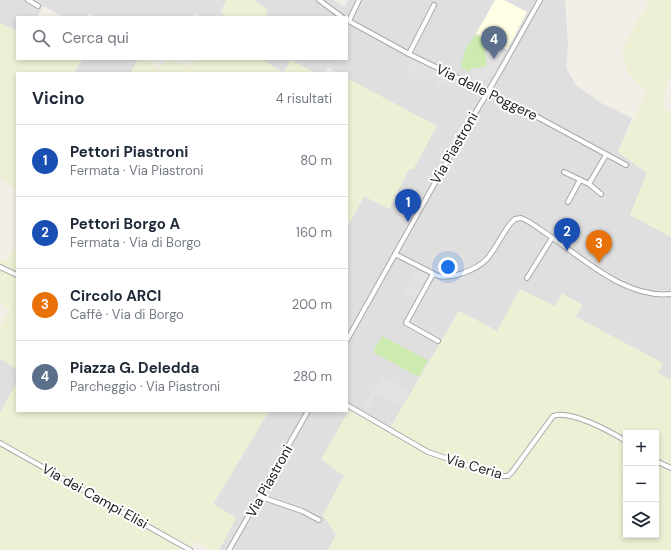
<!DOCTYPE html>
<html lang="it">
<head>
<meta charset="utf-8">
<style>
	:root { --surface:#fff; --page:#f2f2f3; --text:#1f2937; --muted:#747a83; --line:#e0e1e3; --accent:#d40000 }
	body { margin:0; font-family:"DM Sans",sans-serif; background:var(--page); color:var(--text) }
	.controls { position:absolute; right:12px; bottom:12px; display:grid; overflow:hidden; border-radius:0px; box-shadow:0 2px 6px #0003 }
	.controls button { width:36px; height:36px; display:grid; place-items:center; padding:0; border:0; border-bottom:1px solid var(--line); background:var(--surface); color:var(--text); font:20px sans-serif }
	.you { position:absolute; left:448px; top:267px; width:14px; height:14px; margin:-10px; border:3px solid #fff; border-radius:50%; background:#1a73e8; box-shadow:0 0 0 6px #1a73e833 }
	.badge { display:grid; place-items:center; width:26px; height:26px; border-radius:50%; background:var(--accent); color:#fff; font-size:13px; font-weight:700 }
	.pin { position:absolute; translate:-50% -33px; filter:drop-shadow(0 1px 2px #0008) }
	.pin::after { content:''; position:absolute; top:21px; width:14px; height:12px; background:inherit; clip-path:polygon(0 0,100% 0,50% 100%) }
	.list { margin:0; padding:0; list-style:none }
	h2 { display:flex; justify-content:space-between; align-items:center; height:52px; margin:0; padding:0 16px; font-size:17px }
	h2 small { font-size:13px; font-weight:400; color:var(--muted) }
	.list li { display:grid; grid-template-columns:26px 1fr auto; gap:12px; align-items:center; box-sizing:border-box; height:72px; padding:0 16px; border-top:1px solid var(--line) }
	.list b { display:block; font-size:15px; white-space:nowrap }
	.list p { margin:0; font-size:13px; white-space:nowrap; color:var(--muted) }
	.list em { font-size:13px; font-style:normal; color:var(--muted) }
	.icon { flex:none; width:22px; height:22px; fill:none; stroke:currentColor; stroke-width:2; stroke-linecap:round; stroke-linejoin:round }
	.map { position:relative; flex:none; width:671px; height:550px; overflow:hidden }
	.search { position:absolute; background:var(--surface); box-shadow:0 2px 6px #0003; left:16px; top:16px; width:332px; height:44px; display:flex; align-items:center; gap:10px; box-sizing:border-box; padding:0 14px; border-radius:0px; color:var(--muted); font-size:15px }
	.panel { position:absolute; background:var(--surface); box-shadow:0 2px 6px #0003; left:16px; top:72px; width:332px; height:340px; border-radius:0px }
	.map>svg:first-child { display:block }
	.residential { fill:#e0dfdf }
	.education { fill:#ffffe5 }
	.farmland { fill:#eef0d5; fill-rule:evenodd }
	.grass { fill:#cdebb0 }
	.parking { fill:#e2e2e2 }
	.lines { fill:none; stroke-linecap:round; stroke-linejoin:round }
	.minor-casing { stroke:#a9a9a9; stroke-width:6 }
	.minor { stroke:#fff; stroke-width:4 }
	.labels { text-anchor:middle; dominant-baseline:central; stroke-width:4; stroke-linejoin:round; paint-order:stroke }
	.street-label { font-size:14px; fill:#222; stroke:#fff }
</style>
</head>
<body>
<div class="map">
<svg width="671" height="550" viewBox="0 0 671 550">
	<rect width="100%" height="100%" fill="#f2efe9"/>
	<g class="residential">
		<polygon points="0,0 226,0 221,12 226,16 203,17 195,13 193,17 96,17 89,13 87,17 64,17 43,6 37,17 17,17 17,31 0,23"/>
		<polygon points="253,0 333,0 344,7 348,0 565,0 568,44 566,68 576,85 601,103 632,118 618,152 647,173 630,215 671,237 671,380 658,373 662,364 576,317 582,304 555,307 497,331 459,311 387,433 349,410 344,476 323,515 336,535 328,550 219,550 236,518 213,504 269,411 347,411 347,269 349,265 347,264 347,228 364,196 389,209 409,168 413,170 347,78 347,73 337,73 329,68 325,73 315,73 291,60 284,73 261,59 347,59 347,17 264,17 268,10"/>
		<polygon points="83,59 138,59 131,73 74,72"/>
		<polygon points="0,358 17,370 17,382 0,413"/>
	</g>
	<polygon class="education" points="495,0 504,0 527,12 507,50 476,34"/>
	<g class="farmland">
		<polygon points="226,0 253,0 268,10 264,17 226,17 226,15 221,13"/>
		<polygon points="649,0 671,0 671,73 662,106 671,112 671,237 630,215 647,173 618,152 646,92 627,72 622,50"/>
		<polygon points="0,23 17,31 17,59 83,59 74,72 76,73 17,73 17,190 0,179"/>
		<polygon points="138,59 146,59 158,68 169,59 189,67 194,59 261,59 283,73 291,60 315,73 131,73"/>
		<polygon points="347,78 437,126 413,170 409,169 389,209 364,196 347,228"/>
		<polygon points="17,242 17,370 0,358 0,328 9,310 0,302 0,259 6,261"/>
		<path d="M520,289L555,306L562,293L582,305L576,317L663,363L658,373L671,380V550H328L336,535L323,515L344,476L321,459L349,410L388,432L459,311L497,331ZM626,433H656V535H626Z"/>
		<polygon points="17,382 17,411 269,411 213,504 236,518 219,550 211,550 194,541 189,550 0,550 0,413"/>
	</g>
	<g class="grass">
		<polygon points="476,34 488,41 484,43 487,67 470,69 470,72 461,68 465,50"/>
		<polygon points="382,336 428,360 419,377 373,352"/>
	</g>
	<g class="parking">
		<polygon points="488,41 507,50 492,75 489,76 489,80 471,82 470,69 487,67 484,43"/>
		<polygon points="412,59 439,72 440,77 448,77 454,80 454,84 436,86 436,78 409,79 408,75 405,74"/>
		<polygon points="418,269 430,276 416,299 404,292"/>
		<polygon points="382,375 410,390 401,407 376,394 367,410 362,408"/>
	</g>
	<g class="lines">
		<g class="minor-casing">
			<g id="minor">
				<polyline points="28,0 38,6"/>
				<polyline points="319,0 342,17"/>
				<polyline points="347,20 409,54 528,112 626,165"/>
				<polyline points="349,21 359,0"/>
				<polyline points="409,54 434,5"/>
				<polyline points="564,172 589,184 601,194"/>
				<polyline points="589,184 606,155"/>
				<polyline points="568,202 580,180"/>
				<path d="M395,254L438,276C447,278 455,276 463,273C493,263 493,247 510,224L515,219L521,218C529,221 537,227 544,232C581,256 624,299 671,294"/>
				<polyline points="0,267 17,275"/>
				<polyline points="433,274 406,323 438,341"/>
				<polyline points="527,278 552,238"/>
				<polyline points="347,340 455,147 499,73 540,0"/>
				<path d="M347,405L428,452L499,476H508L512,472L553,416C570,409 611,432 626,441"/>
				<polyline points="0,443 190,550"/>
				<polyline points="656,461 671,468"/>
				<polyline points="261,497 302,511 319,520"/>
				<polyline points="229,550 308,411"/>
			</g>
		</g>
		<use href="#minor" class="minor"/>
	</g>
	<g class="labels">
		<g class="street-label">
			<text transform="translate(487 92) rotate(26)">Via delle Poggere</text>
			<text transform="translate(454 148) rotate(-60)">Via Piastroni</text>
			<text transform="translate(474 466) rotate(16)">Via Ceria</text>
			<text transform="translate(269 481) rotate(-61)">Via Piastroni</text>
			<text transform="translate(95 496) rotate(29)">Via dei Campi Elisi</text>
		</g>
	</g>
</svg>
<div class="controls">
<button>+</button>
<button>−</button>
<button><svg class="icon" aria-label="layers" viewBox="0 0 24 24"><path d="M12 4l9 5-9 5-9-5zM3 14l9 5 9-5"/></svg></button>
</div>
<div class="you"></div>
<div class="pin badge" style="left:408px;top:222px;background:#1a4fb4">1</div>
<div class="pin badge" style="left:567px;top:251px;background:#1a4fb4">2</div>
<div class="pin badge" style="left:599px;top:263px;background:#e8710a">3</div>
<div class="pin badge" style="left:494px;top:59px;background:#5c6f8a">4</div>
<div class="search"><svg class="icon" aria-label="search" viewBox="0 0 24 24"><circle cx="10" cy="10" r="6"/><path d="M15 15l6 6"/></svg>Cerca qui</div>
<section class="panel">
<h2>Vicino<small>4 risultati</small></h2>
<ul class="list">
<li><span class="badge" style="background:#1a4fb4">1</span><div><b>Pettori Piastroni</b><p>Fermata · Via Piastroni</p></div><em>80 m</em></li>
<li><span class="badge" style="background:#1a4fb4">2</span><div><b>Pettori Borgo A</b><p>Fermata · Via di Borgo</p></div><em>160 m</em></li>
<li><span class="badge" style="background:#e8710a">3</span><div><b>Circolo ARCI</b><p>Caffè · Via di Borgo</p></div><em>200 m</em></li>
<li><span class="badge" style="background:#5c6f8a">4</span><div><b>Piazza G. Deledda</b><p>Parcheggio · Via Piastroni</p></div><em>280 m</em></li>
</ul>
</section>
</div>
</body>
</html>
